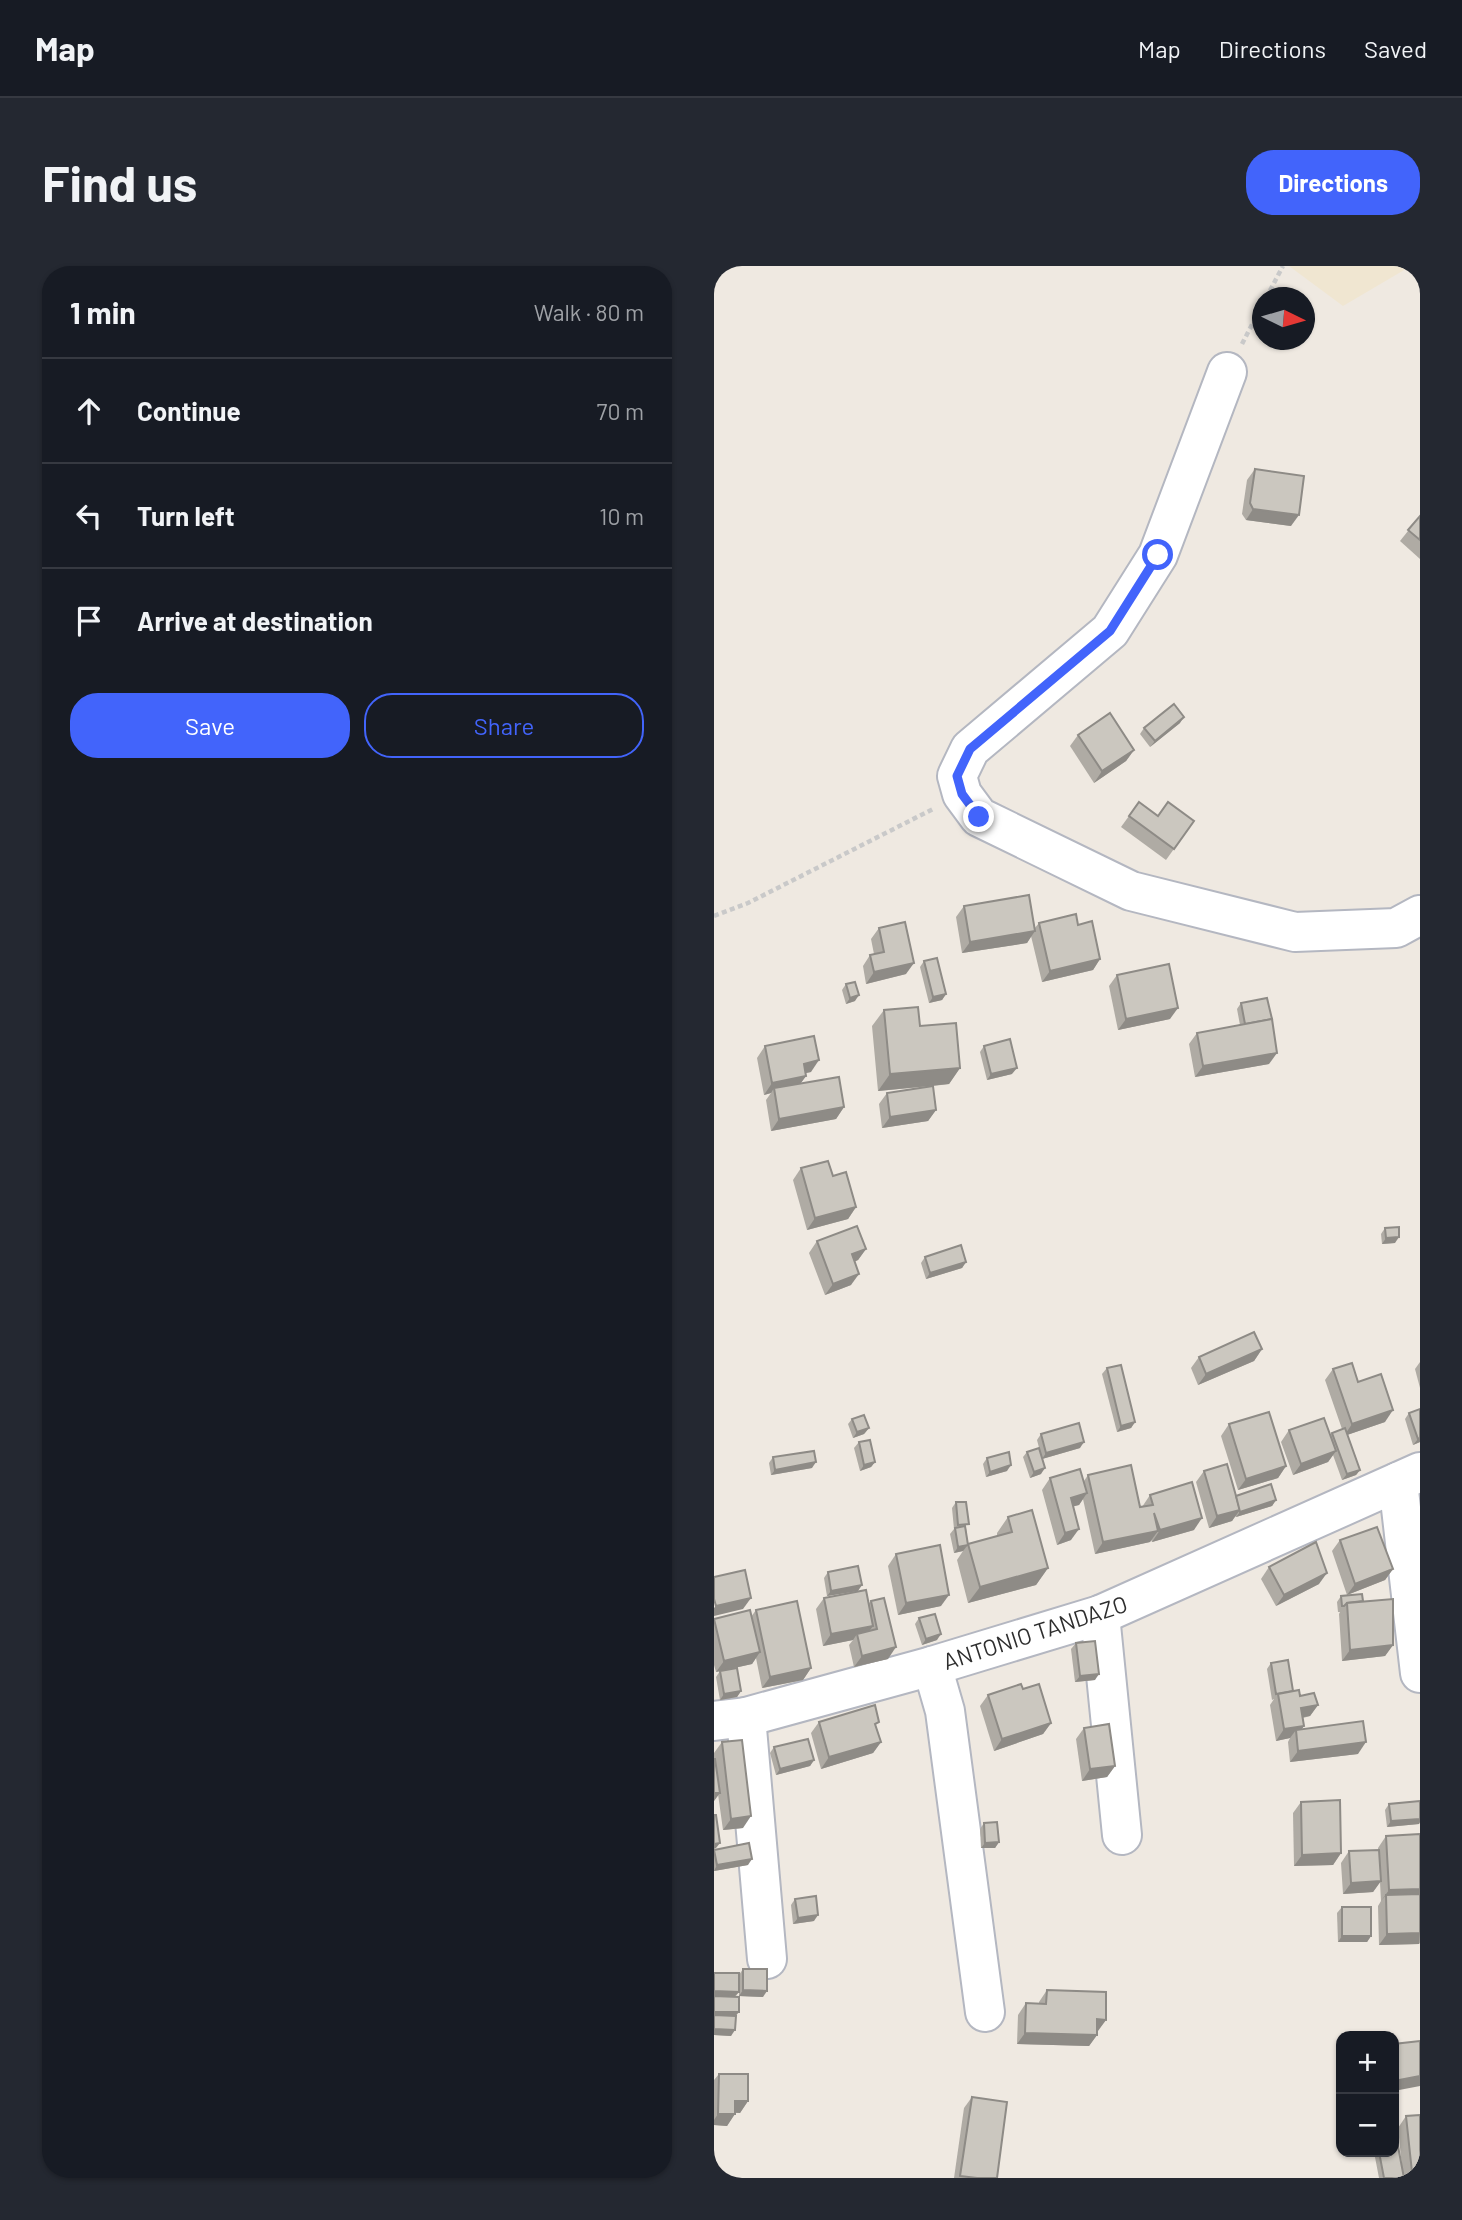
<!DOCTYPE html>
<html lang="en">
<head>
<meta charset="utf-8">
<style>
	:root { --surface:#171b24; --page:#242831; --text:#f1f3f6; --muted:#9ea1a6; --line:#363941; --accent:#4264fb }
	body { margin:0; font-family:Barlow,sans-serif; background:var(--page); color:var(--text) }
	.controls { position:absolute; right:21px; bottom:21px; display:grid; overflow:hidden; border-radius:14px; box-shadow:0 2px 5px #0004 }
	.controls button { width:63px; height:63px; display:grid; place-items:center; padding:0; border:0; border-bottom:2px solid var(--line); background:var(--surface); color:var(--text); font:35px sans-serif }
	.compass { position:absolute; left:538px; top:21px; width:63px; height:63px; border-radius:50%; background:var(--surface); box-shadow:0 2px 5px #0004; rotate:95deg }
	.stop { position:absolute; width:21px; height:21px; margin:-16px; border:5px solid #4264fb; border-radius:50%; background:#fff }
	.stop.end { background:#4264fb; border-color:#fff; box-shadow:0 2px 7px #0008 }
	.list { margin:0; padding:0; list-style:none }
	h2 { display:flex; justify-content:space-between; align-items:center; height:91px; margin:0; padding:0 28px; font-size:30px }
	h2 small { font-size:23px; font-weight:400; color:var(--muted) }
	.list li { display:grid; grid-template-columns:46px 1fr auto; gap:21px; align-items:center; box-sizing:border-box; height:105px; padding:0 28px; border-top:2px solid var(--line) }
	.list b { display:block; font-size:26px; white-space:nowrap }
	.list em { font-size:23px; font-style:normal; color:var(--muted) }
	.actions { display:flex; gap:14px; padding:21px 28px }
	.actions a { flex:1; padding:16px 0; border:2px solid var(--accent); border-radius:28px; text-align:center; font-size:24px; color:var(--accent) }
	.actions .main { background:var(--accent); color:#fff }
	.icon { flex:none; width:38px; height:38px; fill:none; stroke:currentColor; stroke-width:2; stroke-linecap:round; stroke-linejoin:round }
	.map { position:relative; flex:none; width:706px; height:1912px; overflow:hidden; border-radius:28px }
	header { display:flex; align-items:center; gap:42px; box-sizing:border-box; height:98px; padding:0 35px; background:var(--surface); border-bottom:2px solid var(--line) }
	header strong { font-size:33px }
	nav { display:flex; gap:38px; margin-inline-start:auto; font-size:24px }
	.intro { display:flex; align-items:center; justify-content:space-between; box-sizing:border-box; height:168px; padding:0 42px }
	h1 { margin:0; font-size:49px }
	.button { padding:18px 32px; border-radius:28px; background:var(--accent); color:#fff; font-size:24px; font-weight:700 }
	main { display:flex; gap:42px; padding:0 42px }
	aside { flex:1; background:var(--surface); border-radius:28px; box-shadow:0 2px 5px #0004 }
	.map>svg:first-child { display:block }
	.education { fill:#f0e6d1 }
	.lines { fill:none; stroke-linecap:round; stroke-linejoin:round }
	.minor-casing { stroke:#b4b7c1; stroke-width:42 }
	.path { stroke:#c9c9c9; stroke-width:4.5; stroke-dasharray:5 3.5; stroke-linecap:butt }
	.minor { stroke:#fff; stroke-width:38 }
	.wall { fill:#afaba4 }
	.shaded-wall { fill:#8e8b86 }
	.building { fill:#cbc7bf; stroke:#8e8b86; stroke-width:2 }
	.route { stroke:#4264fb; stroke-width:9 }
	.labels { text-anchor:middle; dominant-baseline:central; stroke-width:5; stroke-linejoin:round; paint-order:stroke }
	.street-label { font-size:23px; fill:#2e2e2e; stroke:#fff }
</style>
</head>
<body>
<header>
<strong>Map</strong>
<nav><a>Map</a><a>Directions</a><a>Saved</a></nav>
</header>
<div class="intro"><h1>Find us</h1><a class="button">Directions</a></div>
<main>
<aside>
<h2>1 min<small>Walk · 80 m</small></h2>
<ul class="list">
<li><svg class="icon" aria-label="ahead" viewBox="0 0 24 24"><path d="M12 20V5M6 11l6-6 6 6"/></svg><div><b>Continue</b></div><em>70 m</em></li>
<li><svg class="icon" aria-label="left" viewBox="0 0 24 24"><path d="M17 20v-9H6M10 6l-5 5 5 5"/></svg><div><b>Turn left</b></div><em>10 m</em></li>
<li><svg class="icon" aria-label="arrive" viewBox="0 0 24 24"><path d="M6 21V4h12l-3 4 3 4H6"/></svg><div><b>Arrive at destination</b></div></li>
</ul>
<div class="actions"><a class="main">Save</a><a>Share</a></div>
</aside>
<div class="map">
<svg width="706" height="1912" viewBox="0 0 706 1912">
	<rect width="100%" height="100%" fill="#efe9e1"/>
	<polygon class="education" points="575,0 697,0 629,40"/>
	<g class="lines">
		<g class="minor-casing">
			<g id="minor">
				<polyline points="513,106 444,289 396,365 256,483 243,510 248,528 265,551 417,625 581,666 682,662 706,649"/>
				<polyline points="684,1216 706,1407"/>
				<polyline points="386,1349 408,1569"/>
				<polyline points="218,1400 231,1445 271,1746"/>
				<polyline points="32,1451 53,1693"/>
				<polyline points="0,1455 32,1451 218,1400 386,1349 706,1206"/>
			</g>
		</g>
		<g class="path">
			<polyline points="552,32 569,0"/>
			<polyline points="528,78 548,39"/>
			<polyline points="0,650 34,637 219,543"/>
		</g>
		<use href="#minor" class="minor"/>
	</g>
	<g class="wall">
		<polygon points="541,203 577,260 532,254 528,248 533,214"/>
		<polygon points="706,250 706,293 686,275"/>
		<polygon points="466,457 436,481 426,468 430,462"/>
		<polygon points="364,469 420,484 412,495 380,517 356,480"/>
		<polygon points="415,550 480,555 452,594 407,561"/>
		<polygon points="250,640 320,663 325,657 364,659 386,693 379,704 328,716 317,670 313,677 248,687 242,651"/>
		<polygon points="165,662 192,708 152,718 149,700 156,689 160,688 157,673"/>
		<polygon points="210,695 232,728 228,734 215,737 206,701"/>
		<polygon points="403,709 456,753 404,764 395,720"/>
		<polygon points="132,718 141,735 132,738 128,724"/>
		<polygon points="527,737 555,798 481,811 475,778 483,767 526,759 523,743"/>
		<polygon points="170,744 206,760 246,802 235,818 219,820 222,844 214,855 168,862 165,838 173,827 218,820 164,825 158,760"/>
		<polygon points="51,780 97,806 91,807 92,810 86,818 130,841 122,853 57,865 52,834 57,827 50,829 43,792"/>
		<polygon points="270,780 298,808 273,814 266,786"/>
		<polygon points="87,902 142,941 134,953 93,964 79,914"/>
		<polygon points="671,962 681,977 668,978 667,968"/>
		<polygon points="103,975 152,983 144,994 140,996 137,1019 111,1029 95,987"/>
		<polygon points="211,991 252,996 248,1002 212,1013 207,997"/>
		<polygon points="548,1083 540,1095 484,1119 477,1102 485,1091"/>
		<polygon points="706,1096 706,1122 701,1103"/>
		<polygon points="393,1102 421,1156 417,1162 403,1166 388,1108"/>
		<polygon points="619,1103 644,1116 671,1156 633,1169 646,1204 642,1209 628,1214 619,1189 614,1196 579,1209 567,1176 575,1164 616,1169 618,1167 628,1163 611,1114"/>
		<polygon points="695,1147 706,1176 699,1179 691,1153"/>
		<polygon points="138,1153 155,1162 150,1168 139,1172 134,1158"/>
		<polygon points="515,1158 572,1200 564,1212 524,1224 507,1170"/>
		<polygon points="327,1168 366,1182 328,1193 323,1174"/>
		<polygon points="145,1176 161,1196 157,1201 146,1205 140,1182"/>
		<polygon points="313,1186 327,1208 316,1212 309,1191"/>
		<polygon points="59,1191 98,1202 57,1209 55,1197"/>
		<polygon points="273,1192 293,1205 272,1211 269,1198"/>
		<polygon points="490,1205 522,1230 562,1234 558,1240 522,1251 521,1250 518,1255 495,1262 482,1216"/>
		<polygon points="374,1209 426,1241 428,1241 436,1229 480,1264 438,1276 437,1274 436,1276 381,1288 369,1233 365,1239 359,1240 357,1274 343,1279 328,1224 336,1212 370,1215"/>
		<polygon points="242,1236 252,1262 254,1278 283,1270 283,1267 294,1251 334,1302 322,1319 254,1337 243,1294 249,1285 240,1287 236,1268 240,1263 238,1242"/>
		<polygon points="626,1274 679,1303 671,1314 633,1329 649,1335 679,1379 671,1390 628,1395 625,1348 626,1346 624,1346 623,1336 627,1330 633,1329 618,1285"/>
		<polygon points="182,1288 227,1340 184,1349 174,1300"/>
		<polygon points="555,1301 605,1318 562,1340 547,1313"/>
		<polygon points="114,1306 144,1325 113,1330 110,1312"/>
		<polygon points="110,1332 154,1338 157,1335 174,1393 140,1401 135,1379 139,1374 109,1380 102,1343"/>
		<polygon points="42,1344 97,1402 89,1414 48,1422 42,1392 38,1398 2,1406 0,1399 0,1353 37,1351"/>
		<polygon points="205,1352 223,1374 208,1379 201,1358"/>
		<polygon points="362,1377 381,1414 361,1416 357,1383"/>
		<polygon points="557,1397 579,1425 604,1439 596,1450 589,1452 590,1460 587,1464 644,1488 576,1496 574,1476 576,1472 562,1475 556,1439 560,1433 558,1434 553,1403"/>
		<polygon points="6,1405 27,1425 23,1431 6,1434 2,1411"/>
		<polygon points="309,1423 337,1457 329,1468 280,1485 266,1440 274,1429"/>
		<polygon points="105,1456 162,1461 167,1476 159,1487 107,1503 97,1467"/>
		<polygon points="370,1462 401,1500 393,1511 368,1515 362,1473"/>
		<polygon points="8,1476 29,1562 9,1564 4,1528 0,1535 0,1487"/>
		<polygon points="60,1481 100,1494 96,1500 62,1509 56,1487"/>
		<polygon points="706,1535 706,1556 705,1558 673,1561 671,1544 675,1538"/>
		<polygon points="587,1536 627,1587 619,1599 580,1600 579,1547"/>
		<polygon points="270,1557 285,1576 281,1582 267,1582 266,1563"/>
		<polygon points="706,1568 706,1677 705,1678 665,1679 664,1640 667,1635 666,1616 659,1626 629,1628 627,1597 635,1585 664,1584 664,1582 672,1570"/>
		<polygon points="0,1584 34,1599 0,1605"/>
		<polygon points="81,1633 100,1655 79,1658 77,1639"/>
		<polygon points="628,1641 657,1670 653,1676 624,1676 623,1647"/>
		<polygon points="29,1703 49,1731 25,1730 25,1715 25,1726 21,1731 22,1750 17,1770 0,1769 25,1709"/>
		<polygon points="333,1724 392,1754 383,1765 383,1769 375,1780 303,1778 304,1749 312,1737 325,1738 325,1736"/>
		<polygon points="5,1808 34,1835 26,1847 21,1847 13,1860 0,1859 0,1814"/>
		<polygon points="258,1831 283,1912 240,1912 250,1842"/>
		<polygon points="692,1850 706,1912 665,1912 660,1886 680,1886 688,1901 684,1862"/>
	</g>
	<g class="shaded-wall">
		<polygon points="539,243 585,249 577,260 532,254"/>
		<polygon points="470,451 466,457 436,481 441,475"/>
		<polygon points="420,484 412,495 380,517 388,505"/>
		<polygon points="321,665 313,677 248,687 256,676"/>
		<polygon points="386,693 379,704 328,716 336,705"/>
		<polygon points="200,697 192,708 152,718 160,706"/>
		<polygon points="232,728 228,734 215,737 219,731"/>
		<polygon points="145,729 141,735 132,738 136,732"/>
		<polygon points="464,742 456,753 404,764 412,753"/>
		<polygon points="563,787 555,798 481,811 489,800"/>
		<polygon points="105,794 97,806 82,809 90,798"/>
		<polygon points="246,802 235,818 164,825 176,808"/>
		<polygon points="303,802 298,808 273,814 277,808"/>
		<polygon points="92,810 84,821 60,822 57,827 50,829 58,817"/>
		<polygon points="130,841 122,853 57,865 65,853"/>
		<polygon points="222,844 214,855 168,862 176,851"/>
		<polygon points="142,941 134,953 93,964 101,952"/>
		<polygon points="685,971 681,977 668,978 672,972"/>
		<polygon points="152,983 144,994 130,1000 138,988"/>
		<polygon points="252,996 248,1002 212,1013 216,1007"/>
		<polygon points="145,1008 137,1019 111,1029 119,1018"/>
		<polygon points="548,1083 540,1095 484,1119 492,1108"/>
		<polygon points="679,1144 671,1156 630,1170 638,1158"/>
		<polygon points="421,1156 417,1162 403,1166 407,1160"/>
		<polygon points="155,1162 150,1168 139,1172 143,1166"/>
		<polygon points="706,1172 706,1176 699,1179 704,1173"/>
		<polygon points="370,1176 366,1182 328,1193 332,1187"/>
		<polygon points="622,1185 614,1196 579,1209 587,1198"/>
		<polygon points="102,1196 98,1202 57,1209 61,1204"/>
		<polygon points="161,1196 157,1201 146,1205 150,1199"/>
		<polygon points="297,1199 293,1205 272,1211 276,1206"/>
		<polygon points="572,1200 564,1212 524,1224 532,1213"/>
		<polygon points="331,1202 327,1208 316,1212 320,1206"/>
		<polygon points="646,1204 642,1209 628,1214 633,1208"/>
		<polygon points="373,1227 365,1239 349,1243 357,1232"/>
		<polygon points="562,1234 558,1240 522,1251 526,1246"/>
		<polygon points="526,1244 518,1255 495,1262 503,1250"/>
		<polygon points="488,1252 480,1264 438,1276 446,1264"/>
		<polygon points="365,1263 357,1274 343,1279 351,1267"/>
		<polygon points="444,1265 436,1276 381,1288 389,1276"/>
		<polygon points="253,1280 249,1285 240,1287 244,1281"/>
		<polygon points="334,1302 322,1319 254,1337 266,1321"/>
		<polygon points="679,1303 671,1314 633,1329 641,1318"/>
		<polygon points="613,1307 605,1318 562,1340 570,1329"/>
		<polygon points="148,1319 144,1325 113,1330 117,1325"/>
		<polygon points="235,1329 227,1340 184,1349 192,1337"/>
		<polygon points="37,1332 29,1343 0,1350 0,1342 2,1340"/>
		<polygon points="159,1360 151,1371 143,1368 139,1374 109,1380 117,1368"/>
		<polygon points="227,1368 223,1374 208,1379 212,1373"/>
		<polygon points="679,1379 671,1390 628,1395 636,1384"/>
		<polygon points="182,1381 174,1393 140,1401 148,1390"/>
		<polygon points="46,1386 38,1398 2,1406 10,1395"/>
		<polygon points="97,1402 89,1414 48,1422 56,1411"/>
		<polygon points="385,1408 381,1414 361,1416 366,1410"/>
		<polygon points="27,1425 23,1431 6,1434 10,1428"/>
		<polygon points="604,1439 596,1450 579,1453 587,1442"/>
		<polygon points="337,1457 329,1468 280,1485 288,1473"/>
		<polygon points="590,1460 582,1471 582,1464 576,1472 562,1475 570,1463"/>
		<polygon points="167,1476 159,1487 107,1503 115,1491"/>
		<polygon points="652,1476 644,1488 576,1496 584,1485"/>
		<polygon points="100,1494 96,1500 62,1509 66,1503"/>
		<polygon points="401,1500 393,1511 368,1515 376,1503"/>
		<polygon points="0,1527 6,1527 0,1535"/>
		<polygon points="37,1550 29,1562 9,1564 17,1553"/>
		<polygon points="706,1553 706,1556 705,1558 673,1561 677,1555"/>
		<polygon points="285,1576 281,1582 267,1582 271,1577"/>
		<polygon points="6,1577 2,1582 0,1583 0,1578"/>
		<polygon points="627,1587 619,1599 580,1600 588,1589"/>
		<polygon points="38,1593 34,1599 0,1605 3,1599"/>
		<polygon points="667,1615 659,1626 629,1628 637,1617"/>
		<polygon points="706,1623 706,1635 672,1629 667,1635 675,1624"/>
		<polygon points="104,1649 100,1655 79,1658 84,1652"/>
		<polygon points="706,1667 705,1678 665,1679 673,1668"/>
		<polygon points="628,1670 657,1670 653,1676 624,1676"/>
		<polygon points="29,1724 53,1725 49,1731 25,1730"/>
		<polygon points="0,1725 25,1726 20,1731 0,1731"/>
		<polygon points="0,1746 25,1746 20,1752 0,1752"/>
		<polygon points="383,1753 392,1754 384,1765 375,1765"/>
		<polygon points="0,1763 21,1764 17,1770 0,1769"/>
		<polygon points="311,1767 383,1769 375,1780 303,1778"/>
		<polygon points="706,1810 706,1820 680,1825 680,1815"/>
		<polygon points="21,1835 34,1835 26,1847 13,1846"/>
		<polygon points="4,1848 21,1848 13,1860 0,1859 0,1854"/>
		<polygon points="698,1906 706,1906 706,1912 694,1912"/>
	</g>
	<g class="building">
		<polygon points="541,203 590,210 585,249 539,243 536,237"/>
		<polygon points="706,250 706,274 694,264"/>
		<polygon points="460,438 470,451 441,475 430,462"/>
		<polygon points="396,447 420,484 388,505 364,469"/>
		<polygon points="425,536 444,550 454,536 480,555 460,583 415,550"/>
		<polygon points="315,629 321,665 256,676 250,640"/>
		<polygon points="362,648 364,659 378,655 386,693 336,705 325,657"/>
		<polygon points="191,656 200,697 160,706 156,689 170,686 165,662"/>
		<polygon points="223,692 232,728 219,731 210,695"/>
		<polygon points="455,698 464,742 412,753 403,709"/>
		<polygon points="141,716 145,729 136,732 132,718"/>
		<polygon points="553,732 558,753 531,758 527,737"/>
		<polygon points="204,741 206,760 242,757 246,802 176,808 170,744"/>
		<polygon points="558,753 563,787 489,800 483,767"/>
		<polygon points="100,770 105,794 90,798 92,810 58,817 51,780"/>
		<polygon points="296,773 303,802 277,808 270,780"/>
		<polygon points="125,811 130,841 65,853 60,822"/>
		<polygon points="219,820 222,844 176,851 173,827"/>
		<polygon points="114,895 119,910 132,906 142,941 101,952 87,902"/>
		<polygon points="143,960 152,983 138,988 145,1008 119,1018 103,975"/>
		<polygon points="685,961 685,971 672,972 671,962"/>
		<polygon points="247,979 252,996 216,1007 211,991"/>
		<polygon points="540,1066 548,1083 492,1108 485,1091"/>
		<polygon points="638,1097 644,1116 667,1108 679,1144 638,1158 619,1103"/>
		<polygon points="407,1099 421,1156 407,1160 393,1102"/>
		<polygon points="706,1143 706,1172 704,1173 695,1147"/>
		<polygon points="555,1146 572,1200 532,1213 515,1158"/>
		<polygon points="150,1149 155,1162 143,1166 138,1153"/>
		<polygon points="610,1152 622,1185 587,1198 575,1164"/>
		<polygon points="365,1157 370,1176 332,1187 327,1168"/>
		<polygon points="631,1162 646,1204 633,1208 618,1167"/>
		<polygon points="156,1174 161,1196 150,1199 145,1176"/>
		<polygon points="325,1182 331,1202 320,1206 313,1186"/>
		<polygon points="100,1185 102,1196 61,1204 59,1191"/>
		<polygon points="295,1186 297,1199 276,1206 273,1192"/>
		<polygon points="513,1198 526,1244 503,1250 490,1205"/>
		<polygon points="417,1199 426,1241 439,1239 436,1229 478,1216 488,1252 446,1264 440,1247 444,1265 389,1276 374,1209"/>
		<polygon points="366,1203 373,1227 357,1232 365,1263 351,1267 336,1212"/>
		<polygon points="557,1218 562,1234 526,1246 522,1230"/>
		<polygon points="242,1236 252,1236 255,1258 244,1259"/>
		<polygon points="318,1244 334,1302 266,1321 254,1278 298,1266 294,1251"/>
		<polygon points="251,1260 254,1279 244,1281 241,1262"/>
		<polygon points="663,1261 679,1303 641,1318 626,1274"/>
		<polygon points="602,1276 613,1307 570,1329 555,1301"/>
		<polygon points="226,1279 235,1329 192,1337 182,1288"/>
		<polygon points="144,1300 148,1319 117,1325 114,1306"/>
		<polygon points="31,1304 37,1332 2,1340 0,1333 0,1311"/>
		<polygon points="152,1324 159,1360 117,1368 110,1332"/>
		<polygon points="648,1328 649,1335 633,1337 630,1340 628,1340 627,1330"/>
		<polygon points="170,1332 182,1381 148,1390 143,1368 163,1363 157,1335"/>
		<polygon points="679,1333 679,1379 636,1384 633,1337"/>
		<polygon points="83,1335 97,1402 56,1411 42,1344"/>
		<polygon points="36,1344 46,1386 10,1395 0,1353"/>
		<polygon points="221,1348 227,1368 212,1373 205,1352"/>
		<polygon points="381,1375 385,1408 366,1410 362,1377"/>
		<polygon points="574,1394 579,1425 562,1428 557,1397"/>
		<polygon points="23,1402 27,1425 10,1428 6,1405"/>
		<polygon points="307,1418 309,1423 325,1418 337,1457 288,1473 274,1429"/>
		<polygon points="585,1424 586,1430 600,1427 604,1439 587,1442 590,1460 570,1463 564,1428"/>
		<polygon points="161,1439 165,1456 161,1458 167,1476 115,1491 105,1456"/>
		<polygon points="649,1455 652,1476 584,1485 582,1464"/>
		<polygon points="395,1458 401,1500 376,1503 370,1462"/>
		<polygon points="94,1473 100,1494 66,1503 60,1481"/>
		<polygon points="28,1474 37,1550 17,1553 8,1476"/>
		<polygon points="0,1493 1,1493 6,1527 0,1527"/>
		<polygon points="626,1534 627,1587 588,1589 587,1536"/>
		<polygon points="706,1535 706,1553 677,1555 675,1538"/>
		<polygon points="0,1549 2,1549 6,1577 0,1578"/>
		<polygon points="283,1556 285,1576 271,1577 270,1557"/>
		<polygon points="706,1568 706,1623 675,1624 672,1570"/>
		<polygon points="35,1577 38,1593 3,1599 0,1584"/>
		<polygon points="665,1584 667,1615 637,1617 635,1585"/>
		<polygon points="706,1628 706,1667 673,1668 672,1629"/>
		<polygon points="102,1630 104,1649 84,1652 81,1633"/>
		<rect x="628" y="1641" width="29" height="29"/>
		<polygon points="29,1703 53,1703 53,1725 29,1724"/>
		<polygon points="0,1707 25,1707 25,1726 0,1725"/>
		<polygon points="333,1724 392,1726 392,1754 383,1753 383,1769 311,1767 312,1737 332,1738"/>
		<polygon points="0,1730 25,1731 25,1746 0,1746"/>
		<polygon points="0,1749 22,1750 21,1764 0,1763"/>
		<polygon points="706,1775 706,1810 680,1815 680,1778"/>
		<polygon points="5,1808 34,1808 34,1835 21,1835 21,1848 4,1848"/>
		<polygon points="258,1831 293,1836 283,1912 263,1912 246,1910"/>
		<polygon points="706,1849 706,1906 698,1906 692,1850"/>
		<polygon points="683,1875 690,1912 670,1912 665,1886 680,1886 680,1876"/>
	</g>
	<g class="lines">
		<polyline class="route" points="265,551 248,528 243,510 256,483 396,365 444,289"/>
	</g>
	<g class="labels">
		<g class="street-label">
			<text transform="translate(321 1366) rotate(-18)">ANTONIO TANDAZO</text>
		</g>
	</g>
</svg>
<div class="controls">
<button>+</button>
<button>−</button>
</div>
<svg class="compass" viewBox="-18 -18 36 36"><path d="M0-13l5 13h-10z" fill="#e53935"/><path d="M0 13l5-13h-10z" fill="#9ea1a6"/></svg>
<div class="stop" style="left:444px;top:289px"></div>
<div class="stop end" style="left:265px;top:551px"></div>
</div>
</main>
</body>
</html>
